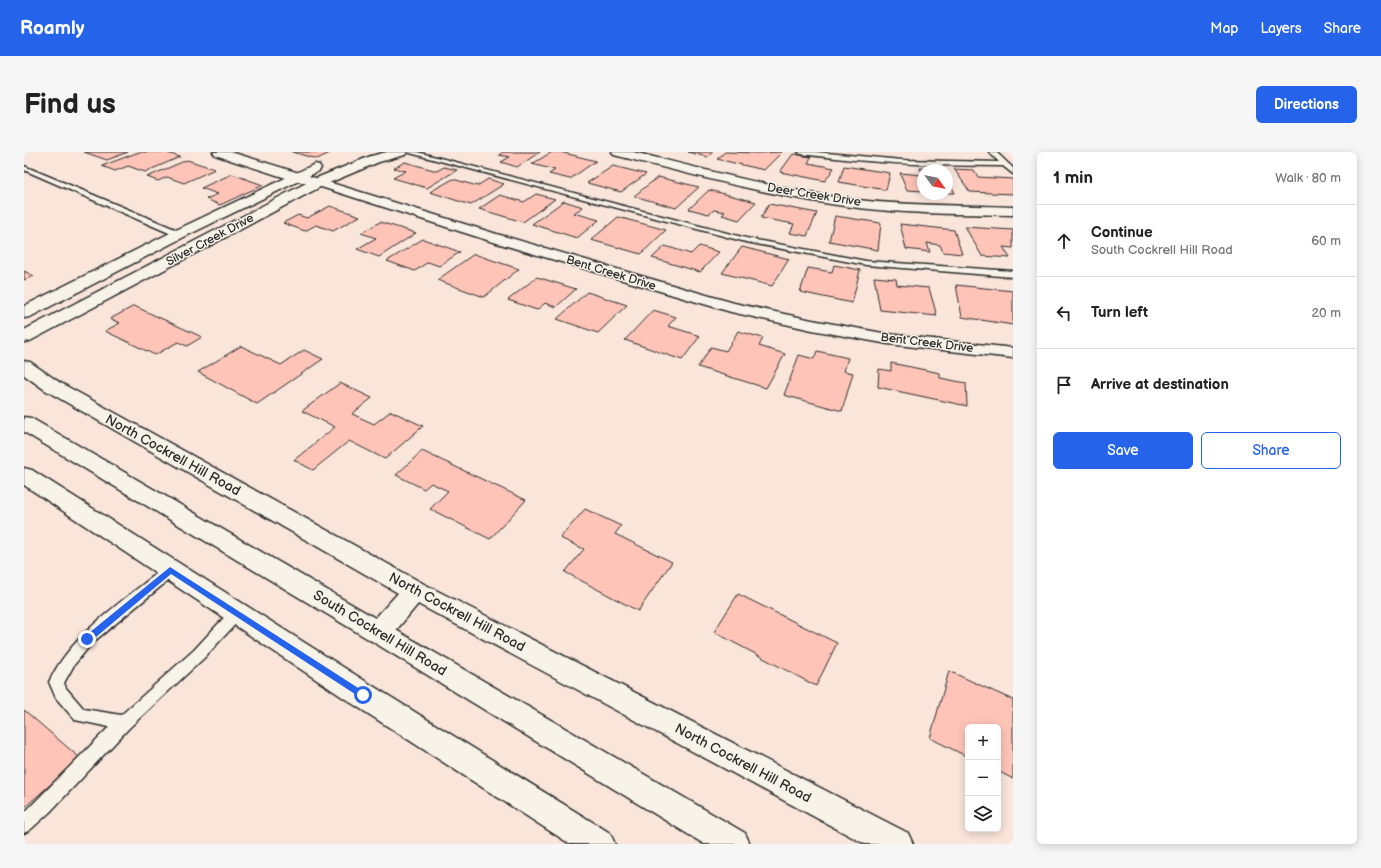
<!DOCTYPE html>
<html lang="en">
<head>
<meta charset="utf-8">
<style>
	:root { --surface:#fff; --page:#f6f6f6; --text:#222; --muted:#767676; --line:#e0e0e0; --accent:#2563eb }
	body { margin:0; font-family:"Balsamiq Sans",sans-serif; background:var(--page); color:var(--text) }
	.controls { position:absolute; right:12px; bottom:12px; display:grid; overflow:hidden; border-radius:6px; box-shadow:0 2px 10px #0003 }
	.controls button { width:36px; height:36px; display:grid; place-items:center; padding:0; border:0; border-bottom:1px solid var(--line); background:var(--surface); color:var(--text); font:20px sans-serif }
	.compass { position:absolute; left:893px; top:12px; width:36px; height:36px; border-radius:50%; background:var(--surface); box-shadow:0 2px 10px #0003; rotate:123deg }
	.stop { position:absolute; width:12px; height:12px; margin:-9px; border:3px solid #2563eb; border-radius:50%; background:#fff }
	.stop.end { background:#2563eb; border-color:#fff; box-shadow:0 1px 4px #0008 }
	.list { margin:0; padding:0; list-style:none }
	h2 { display:flex; justify-content:space-between; align-items:center; height:52px; margin:0; padding:0 16px; font-size:17px }
	h2 small { font-size:13px; font-weight:400; color:var(--muted) }
	.list li { display:grid; grid-template-columns:26px 1fr auto; gap:12px; align-items:center; box-sizing:border-box; height:72px; padding:0 16px; border-top:1px solid var(--line) }
	.list b { display:block; font-size:15px; white-space:nowrap }
	.list p { margin:0; font-size:13px; white-space:nowrap; color:var(--muted) }
	.list em { font-size:13px; font-style:normal; color:var(--muted) }
	.actions { display:flex; gap:8px; padding:12px 16px }
	.actions a { flex:1; padding:9px 0; border:1px solid var(--accent); border-radius:6px; text-align:center; font-size:14px; color:var(--accent) }
	.actions .main { background:var(--accent); color:#fff }
	.icon { flex:none; width:22px; height:22px; fill:none; stroke:currentColor; stroke-width:2; stroke-linecap:round; stroke-linejoin:round }
	.map { position:relative; flex:none; width:989px; height:692px; overflow:hidden; border-radius:6px }
	header { display:flex; align-items:center; gap:24px; box-sizing:border-box; height:56px; padding:0 20px; background:var(--accent); color:#fff }
	header strong { font-size:19px }
	nav { display:flex; gap:22px; margin-inline-start:auto; font-size:14px }
	.intro { display:flex; align-items:center; justify-content:space-between; box-sizing:border-box; height:96px; padding:0 24px }
	h1 { margin:0; font-size:28px }
	.button { padding:10px 18px; border-radius:6px; background:var(--accent); color:#fff; font-size:14px; font-weight:700 }
	main { display:flex; gap:24px; padding:0 24px }
	aside { flex:1; background:var(--surface); border-radius:6px; box-shadow:0 2px 10px #0003 }
	.map>svg:first-child { display:block }
	.building { fill:#ffc4b8; stroke:#2b2b2b }
	.lines { fill:none; stroke-linecap:round; stroke-linejoin:round }
	.service-casing { stroke:#2b2b2b; stroke-width:3 }
	.minor-casing { stroke:#2b2b2b; stroke-width:3 }
	.tertiary-casing { stroke:#2b2b2b; stroke-width:3 }
	.secondary-casing { stroke:#2b2b2b; stroke-width:3 }
	.service { fill:#f7f3e8; fill-rule:evenodd }
	.minor { fill:#f7f3e8; fill-rule:evenodd }
	.tertiary { fill:#f7f3e8; fill-rule:evenodd }
	.secondary { fill:#f7f3e8; fill-rule:evenodd }
	.route { fill:#2563eb }
	.labels { text-anchor:middle; dominant-baseline:central; stroke-width:3; stroke-linejoin:round; paint-order:stroke }
	.far-street-label { font-size:12px; fill:#2b2b2b; stroke:#f7f3e8 }
	.street-label { font-size:14px; fill:#2b2b2b; stroke:#f7f3e8 }
</style>
</head>
<body>
<header>
<strong>Roamly</strong>
<nav><a>Map</a><a>Layers</a><a>Share</a></nav>
</header>
<div class="intro"><h1>Find us</h1><a class="button">Directions</a></div>
<main>
<div class="map">
<svg width="989" height="692" viewBox="0 0 989 692">
	<rect width="100%" height="100%" fill="#f9e5da"/>
	<filter id="ink" filterUnits="userSpaceOnUse"><feTurbulence type="fractalNoise" baseFrequency=".025" numOctaves="2"/><feDisplacementMap in="SourceGraphic" scale="8" xChannelSelector="R" yChannelSelector="G"/><feConvolveMatrix kernelMatrix="1 2 1 2 8 2 1 2 1" color-interpolation-filters="sRGB"/></filter>
	<g filter="url(#ink)">
		<g class="building">
			<polygon points="60,0 104,0 83,8"/>
			<polygon points="115,0 140,0 156,5 121,20 104,14 91,19 78,14"/>
			<polygon points="268,0 308,0 293,7"/>
			<polygon points="479,0 516,0 493,15 477,10 486,5 475,3"/>
			<polygon points="528,0 536,0 572,9 546,27 525,22 531,18 508,12"/>
			<polygon points="664,0 689,0 683,5"/>
			<polygon points="701,0 734,1 758,0 740,18 693,7"/>
			<polygon points="769,2 787,5 784,11 810,16 801,29 756,20"/>
			<polygon points="163,8 191,17 160,31 143,25 134,29 123,25"/>
			<polygon points="381,10 413,19 420,15 433,18 403,36 369,26 382,19 370,16"/>
			<polygon points="589,14 622,22 597,40 563,31"/>
			<polygon points="820,14 866,21 862,38 815,30"/>
			<polygon points="896,16 919,18 899,18 899,39 883,38 876,21 899,23"/>
			<polygon points="930,17 950,18 954,25 989,27 989,42 946,40"/>
			<polygon points="208,22 239,33 196,53 182,47 194,42 177,36"/>
			<polygon points="634,25 675,35 652,56 610,44"/>
			<polygon points="923,26 931,41 923,41"/>
			<polygon points="429,27 453,34 464,27 480,32 447,53 406,40"/>
			<polygon points="685,38 732,50 715,68 698,63 701,60 690,58 685,62 665,57"/>
			<polygon points="512,42 531,47 499,70 455,57 476,43 500,50"/>
			<polygon points="540,49 559,55 550,61 575,68 553,86 508,72"/>
			<polygon points="745,52 793,61 783,84 766,81 770,72 737,66"/>
			<polygon points="306,54 336,64 309,79 292,73 281,79 259,71 274,63 283,66"/>
			<polygon points="811,64 857,71 854,98 805,89"/>
			<polygon points="594,65 642,78 617,102 567,88"/>
			<polygon points="356,70 392,81 355,105 333,97 352,86 337,81"/>
			<polygon points="876,72 930,78 938,102 919,100 916,93 903,91 906,100 882,97"/>
			<polygon points="941,75 989,78 989,96 979,95 986,106 958,104"/>
			<polygon points="399,87 436,100 415,114 404,110 391,119 363,109"/>
			<polygon points="641,94 667,102 675,94 695,100 676,120 628,106"/>
			<polygon points="718,95 765,107 748,134 698,121"/>
			<polygon points="450,102 495,117 460,145 413,128"/>
			<polygon points="810,113 836,118 828,151 776,140 784,116 808,120"/>
			<polygon points="0,119 10,124 0,128"/>
			<polygon points="513,125 552,137 532,155 521,151 513,158 484,148"/>
			<polygon points="850,125 872,127 873,133 905,136 913,164 856,158"/>
			<polygon points="932,133 989,139 989,173 938,165"/>
			<polygon points="563,140 603,153 574,181 533,167"/>
			<polygon points="110,154 178,185 163,194 154,190 131,203 81,179 96,171 86,167"/>
			<polygon points="629,158 652,165 644,174 676,184 658,208 601,188"/>
			<polygon points="714,179 739,186 735,194 761,202 742,236 674,215 687,195 702,199"/>
			<polygon points="217,194 257,213 280,198 299,207 233,252 174,220"/>
			<polygon points="793,199 824,206 820,219 829,221 818,259 760,243 775,203 790,207"/>
			<polygon points="867,211 916,221 916,226 942,231 943,254 854,235 855,217 867,219"/>
			<polygon points="316,231 348,246 328,262 350,272 367,259 399,274 361,307 325,289 289,318 270,308 311,275 278,259"/>
			<polygon points="398,299 502,348 466,387 406,357 424,339 407,331 400,337 372,323"/>
			<polygon points="561,357 597,374 591,382 648,410 614,459 541,420 560,397 536,386"/>
			<polygon points="714,442 813,491 792,534 690,480"/>
			<polygon points="925,519 989,548 989,627 974,619 974,575 944,575 944,605 906,586"/>
			<polygon points="0,558 56,606 0,656"/>
		</g>
		<g class="lines">
			<g class="service-casing">
				<g id="service">
					<polygon points="382,0 393,0 722,86 842,109 989,119 989,125 842,113 722,90"/>
					<path d="M774,0H792L878,8L975,10L965,0H972L989,16V22L979,14C911,14 844,11 777,2Z"/>
					<polygon points="0,14 158,80 159,82 155,84 152,84 0,18"/>
					<path d="M147,413L152,414L154,418L152,422L68,491L50,513L40,531L42,536L60,557L97,563L170,498L208,457L213,455L218,457L220,461L218,465L180,506L105,576L26,660L6,678L0,681V661L85,575L51,568L32,546L25,530C47,482 102,447 142,414Z"/>
				</g>
			</g>
			<g class="minor-casing">
				<g id="minor">
					<polygon points="189,0 207,0 476,83 710,151 788,168 864,182 989,196 989,206 864,192 788,178 707,160 466,89 291,33 268,28 191,3"/>
					<path d="M588,0H609C683,18 758,39 834,48C886,54 937,53 989,55V63C938,62 886,62 835,56C752,46 671,23 590,3Z"/>
					<polygon points="0,209 6,210 35,230 400,432 884,681 889,692 841,692 394,452 364,488 355,491 346,488 342,480 346,472 374,441 21,238 0,223"/>
				</g>
			</g>
			<g class="tertiary-casing">
				<g id="tertiary">
					<polygon points="363,0 383,0 381,3 355,10 300,33 6,189 0,190 0,178 290,27 347,4"/>
					<polygon points="291,12 295,13 297,16 295,19 160,85 6,165 0,166 0,154 150,79"/>
				</g>
			</g>
			<g class="secondary-casing">
				<g id="secondary">
					<polygon points="0,265 7,266 721,681 726,692 680,692 346,488 0,280"/>
					<polygon points="0,316 8,318 349,534 586,681 591,692 546,692 329,552 0,333"/>
				</g>
			</g>
			<use href="#service" class="service"/>
			<use href="#minor" class="minor"/>
			<use href="#tertiary" class="tertiary"/>
			<use href="#secondary" class="secondary"/>
		</g>
	</g>
	<polygon class="route" points="146,415 342,541 342,546 337,546 147,422 66,490 60,490 60,485"/>
	<g class="labels">
		<g class="far-street-label">
			<text transform="translate(790 43) rotate(9)">Deer Creek Drive</text>
			<text transform="translate(186 88) rotate(-28)">Silver Creek Drive</text>
			<text transform="translate(587 121) rotate(17)">Bent Creek Drive</text>
			<text transform="translate(903 191) rotate(7)">Bent Creek Drive</text>
		</g>
		<g class="street-label">
			<text transform="translate(149 303) rotate(29)">North Cockrell Hill Road</text>
			<text transform="translate(433 460) rotate(28)">North Cockrell Hill Road</text>
			<text transform="translate(356 481) rotate(31)">South Cockrell Hill Road</text>
			<text transform="translate(719 611) rotate(28)">North Cockrell Hill Road</text>
		</g>
	</g>
</svg>
<div class="controls">
<button>+</button>
<button>−</button>
<button><svg class="icon" aria-label="layers" viewBox="0 0 24 24"><path d="M12 4l9 5-9 5-9-5zM3 14l9 5 9-5"/></svg></button>
</div>
<svg class="compass" viewBox="-18 -18 36 36"><path d="M0-13l5 13h-10z" fill="#e53935"/><path d="M0 13l5-13h-10z" fill="#767676"/></svg>
<div class="stop" style="left:339px;top:543px"></div>
<div class="stop end" style="left:63px;top:487px"></div>
</div>
<aside>
<h2>1 min<small>Walk · 80 m</small></h2>
<ul class="list">
<li><svg class="icon" aria-label="ahead" viewBox="0 0 24 24"><path d="M12 20V5M6 11l6-6 6 6"/></svg><div><b>Continue</b><p>South Cockrell Hill Road</p></div><em>60 m</em></li>
<li><svg class="icon" aria-label="left" viewBox="0 0 24 24"><path d="M17 20v-9H6M10 6l-5 5 5 5"/></svg><div><b>Turn left</b></div><em>20 m</em></li>
<li><svg class="icon" aria-label="arrive" viewBox="0 0 24 24"><path d="M6 21V4h12l-3 4 3 4H6"/></svg><div><b>Arrive at destination</b></div></li>
</ul>
<div class="actions"><a class="main">Save</a><a>Share</a></div>
</aside>
</main>
</body>
</html>
